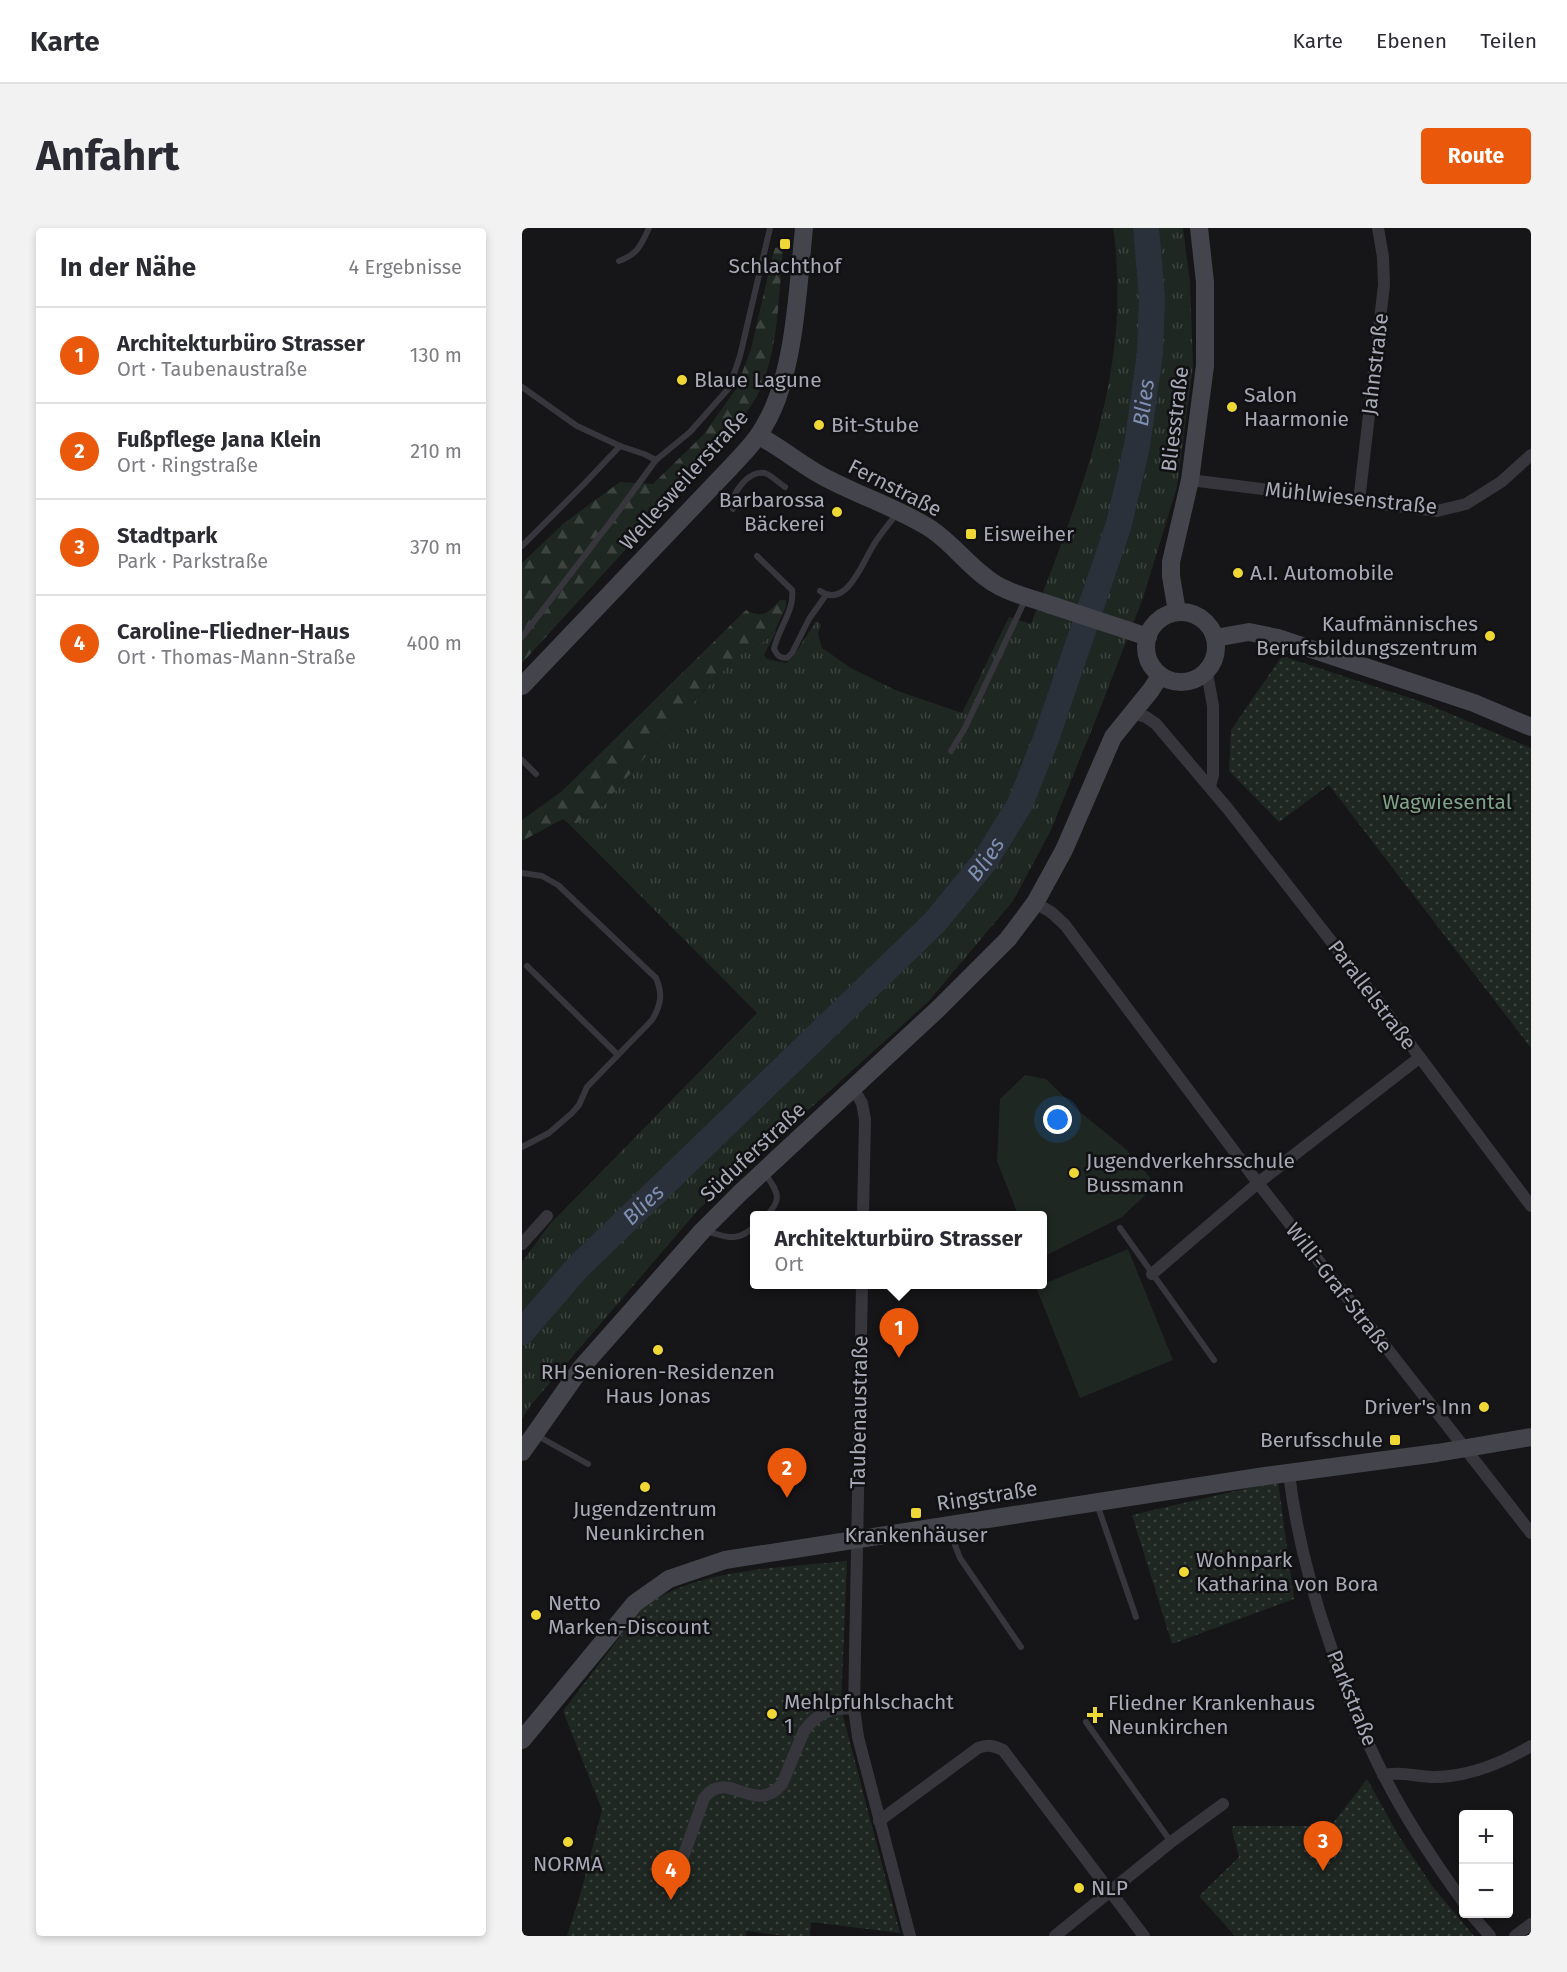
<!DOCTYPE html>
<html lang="de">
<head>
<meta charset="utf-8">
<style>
	:root { --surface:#fff; --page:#f2f2f3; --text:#2b2b33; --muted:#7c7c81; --line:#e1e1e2; --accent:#ea580c }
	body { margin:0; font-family:"Fira Sans",sans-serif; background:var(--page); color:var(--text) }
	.controls { position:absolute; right:18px; bottom:18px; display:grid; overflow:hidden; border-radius:6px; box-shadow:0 3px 9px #0003 }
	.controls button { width:54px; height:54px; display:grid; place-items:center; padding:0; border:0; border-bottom:2px solid var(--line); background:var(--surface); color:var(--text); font:30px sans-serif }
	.you { position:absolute; left:536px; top:892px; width:21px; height:21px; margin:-15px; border:4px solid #fff; border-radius:50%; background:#1a73e8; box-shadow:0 0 0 9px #1a73e833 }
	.badge { display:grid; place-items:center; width:39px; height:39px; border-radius:50%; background:var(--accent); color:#fff; font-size:20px; font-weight:700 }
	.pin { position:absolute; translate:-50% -50px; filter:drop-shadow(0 2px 3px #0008) }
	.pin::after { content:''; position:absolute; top:32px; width:21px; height:18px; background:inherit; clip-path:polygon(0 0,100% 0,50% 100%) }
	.popup { position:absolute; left:228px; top:983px; width:297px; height:78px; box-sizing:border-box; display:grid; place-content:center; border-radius:6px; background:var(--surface); filter:drop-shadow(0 2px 4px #0005); font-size:20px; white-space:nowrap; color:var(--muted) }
	.popup b { font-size:22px; color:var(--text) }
	.popup::after { content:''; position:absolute; left:50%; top:100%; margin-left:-12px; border:12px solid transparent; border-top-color:var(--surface) }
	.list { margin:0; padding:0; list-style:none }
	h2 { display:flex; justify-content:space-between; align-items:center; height:78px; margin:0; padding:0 24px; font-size:26px }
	h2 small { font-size:20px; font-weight:400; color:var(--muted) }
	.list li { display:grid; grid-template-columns:39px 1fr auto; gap:18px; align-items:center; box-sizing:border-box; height:96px; padding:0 24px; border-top:2px solid var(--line) }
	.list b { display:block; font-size:22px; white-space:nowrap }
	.list p { margin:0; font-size:20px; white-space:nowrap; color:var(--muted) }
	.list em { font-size:20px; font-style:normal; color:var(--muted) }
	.map { position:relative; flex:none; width:1009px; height:1708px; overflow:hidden; border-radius:6px }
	header { display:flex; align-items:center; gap:36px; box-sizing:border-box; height:84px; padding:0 30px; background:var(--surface); border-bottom:2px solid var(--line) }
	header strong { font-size:28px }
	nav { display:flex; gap:33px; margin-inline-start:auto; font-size:21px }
	.intro { display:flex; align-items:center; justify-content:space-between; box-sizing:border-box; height:144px; padding:0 36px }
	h1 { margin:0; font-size:42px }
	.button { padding:15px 27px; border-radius:6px; background:var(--accent); color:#fff; font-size:21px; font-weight:700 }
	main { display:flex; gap:36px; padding:0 36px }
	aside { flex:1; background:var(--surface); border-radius:6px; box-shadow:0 3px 9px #0003 }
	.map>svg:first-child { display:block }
	.grass { fill:url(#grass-tufts) }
	.forest { fill:url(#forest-firs) }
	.park { fill:url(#park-dots) }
	.pitch { fill:#1f2722 }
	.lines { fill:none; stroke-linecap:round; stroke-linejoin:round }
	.river { stroke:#2b313b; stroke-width:26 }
	.lane { stroke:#37363c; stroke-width:6 }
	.street { stroke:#37363c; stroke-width:12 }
	.secondary { stroke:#44454c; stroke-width:18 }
	.poi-dot { fill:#efd835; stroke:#111012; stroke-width:2 }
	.labels { text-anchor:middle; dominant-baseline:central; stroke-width:5; stroke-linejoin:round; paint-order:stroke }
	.poi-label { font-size:21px; fill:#a7a9b7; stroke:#111012; text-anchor:start }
	.street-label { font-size:21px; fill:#a7a9b7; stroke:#111012 }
	.park-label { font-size:21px; fill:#7ea288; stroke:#111012 }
	.water-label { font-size:22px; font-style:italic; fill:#7f8fb2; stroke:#111012 }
</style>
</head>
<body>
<header>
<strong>Karte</strong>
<nav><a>Karte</a><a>Ebenen</a><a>Teilen</a></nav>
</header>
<div class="intro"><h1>Anfahrt</h1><a class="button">Route</a></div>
<main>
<aside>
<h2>In der Nähe<small>4 Ergebnisse</small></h2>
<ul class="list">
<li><span class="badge">1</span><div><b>Architekturbüro Strasser</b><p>Ort · Taubenaustraße</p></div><em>130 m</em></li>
<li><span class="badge">2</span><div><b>Fußpflege Jana Klein</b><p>Ort · Ringstraße</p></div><em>210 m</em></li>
<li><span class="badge">3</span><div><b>Stadtpark</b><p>Park · Parkstraße</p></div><em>370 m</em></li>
<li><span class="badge">4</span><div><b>Caroline-Fliedner-Haus</b><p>Ort · Thomas-Mann-Straße</p></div><em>400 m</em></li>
</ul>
</aside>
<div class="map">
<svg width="1009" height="1708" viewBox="0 0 1009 1708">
	<defs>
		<pattern id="grass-tufts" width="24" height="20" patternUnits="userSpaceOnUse" patternTransform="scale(1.5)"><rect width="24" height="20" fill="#1f2722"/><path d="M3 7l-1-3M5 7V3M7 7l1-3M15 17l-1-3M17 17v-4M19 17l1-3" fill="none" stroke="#3d4440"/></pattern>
		<pattern id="forest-firs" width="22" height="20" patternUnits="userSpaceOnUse" patternTransform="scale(1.5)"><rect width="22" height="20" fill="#1f2722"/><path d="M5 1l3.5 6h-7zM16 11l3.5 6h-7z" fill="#3d4440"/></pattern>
		<pattern id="park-dots" width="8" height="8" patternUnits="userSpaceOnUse" patternTransform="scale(1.5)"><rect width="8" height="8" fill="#1f2722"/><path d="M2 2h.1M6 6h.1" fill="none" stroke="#3d4440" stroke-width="1.8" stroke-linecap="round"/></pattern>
	</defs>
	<rect width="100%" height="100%" fill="#161517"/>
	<path class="grass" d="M591,0H661L668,54L671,138L655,259L621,370L576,486L529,602L491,673L406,774L177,981L9,1177L0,1191V1034L28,996L235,785L47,596L55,595L77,581L188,456L216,428L242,413L253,402L254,404L242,427L245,431L264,435L271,429L294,393L299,396L296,406L300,420L329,440L373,462L440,485L487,389L509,396C551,284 601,167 595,45C594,30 594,15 591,0Z"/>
	<g class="forest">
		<path d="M259,19L261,23C256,71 257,126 234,170C227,182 218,193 210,205L0,435V335L42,295L98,254L131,256L181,207L214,161L229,121L250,30L253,20Z"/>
		<path d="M258,372H264V379L253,402L242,413L216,428L188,456L77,581L55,595L47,596L41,591L0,613V592L40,563L224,382C241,391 246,385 258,372Z"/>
	</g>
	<g class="park">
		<polygon points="760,428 903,475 1009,520 1009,820 807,557 757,594 707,543 709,502"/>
		<polygon points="756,1253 772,1371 650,1416 610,1287"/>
		<path d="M325,1333L319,1480L378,1705L289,1694L288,1708H263L225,1703L224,1708H45L59,1664L80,1582L41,1483L120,1380C175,1340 259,1340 325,1333Z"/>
		<polygon points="845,1551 878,1610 911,1659 952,1708 713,1708 677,1668 717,1629 710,1603 711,1598 809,1598"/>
	</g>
	<g class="pitch">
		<polygon points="503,847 524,851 558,884 605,922 634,957 600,989 521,1029 521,988 496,987 475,933 478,871"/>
		<polygon points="606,1021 651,1132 558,1170 514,1059"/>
	</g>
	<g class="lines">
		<path class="river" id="s1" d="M0,1104L54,1041L413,694L463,633L498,576L525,508L597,296L615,218L628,125L630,69L624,0"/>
		<g class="lane">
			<path d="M97,33C116,26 119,17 127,0"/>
			<polyline points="0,159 55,198 98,218 122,226 134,232"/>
			<path d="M211,281L209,276C213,263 226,242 243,245C249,247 257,255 263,259"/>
			<polyline points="0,318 62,256 98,218"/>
			<path d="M235,328L270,362C273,382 256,401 252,421C255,427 257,430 265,430L270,425L287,391L304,367"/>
			<path d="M298,363C324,381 340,336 351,318C358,306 368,295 376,284"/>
			<polyline points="0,409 93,288 134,232 168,204 207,160 218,128 248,0"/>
			<polyline points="429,523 443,500 504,370"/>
			<polyline points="0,532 14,546"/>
			<path d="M0,645L20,648L36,657L134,750C141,766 139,777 130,792L65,859L57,877L50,885L27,905L0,919"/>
			<polyline points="5,738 96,827"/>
			<path d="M243,945C255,964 262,970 244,988"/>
			<polyline points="598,1000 692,1132"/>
			<path d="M184,1003C205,1009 215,1015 233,998"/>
			<polyline points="14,1207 66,1236"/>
			<polyline points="575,1276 614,1389"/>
			<polyline points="432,1300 433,1317 438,1330 499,1419"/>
			<polyline points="564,1494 649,1614"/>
		</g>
		<g class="street">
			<polyline points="668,252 915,283 944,276 979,254 1009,227"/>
			<polyline points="837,273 862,57 861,29 856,0"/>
			<polyline points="685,445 691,478 691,547 688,558"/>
			<polyline points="609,485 624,489 634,496 706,581 855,772 1009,978"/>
			<polyline points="513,675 529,684 543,697 736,955 1009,1305"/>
			<polyline points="331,860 340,875 343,891 341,988"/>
			<polyline points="0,1016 25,988"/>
			<polyline points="630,1046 736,955 897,830"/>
			<polyline points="340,1056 332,1480 336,1509 388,1708"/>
			<path d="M767,1246C774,1304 788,1358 807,1413C822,1459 840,1505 862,1548C885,1593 913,1635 942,1675"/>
			<path d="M861,1547C878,1543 895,1549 912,1549C947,1549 980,1535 1009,1518"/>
			<path d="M357,1593L456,1520C466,1516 472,1518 481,1522L622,1708"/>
			<path d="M159,1635L182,1570C205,1539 232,1589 260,1556L282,1503C297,1483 308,1481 332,1480"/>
			<polyline points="949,1686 968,1708"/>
			<polyline points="533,1708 649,1614 701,1576"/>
			<polyline points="993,1708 1009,1696"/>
		</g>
		<g class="secondary">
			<path d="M237,208C262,221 284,241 310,253C343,270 378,281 409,301C433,317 450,343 475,357C490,366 509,370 526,376C559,387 593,398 626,409"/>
			<circle cx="659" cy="419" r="35"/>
			<polyline points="655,384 649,348 649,334 668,252 683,138 683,54 677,0"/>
			<polyline points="693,410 727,404 756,410 952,475 1009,499"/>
			<path d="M0,458L208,240C222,225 236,211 245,193C273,143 276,57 282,0"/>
			<polyline points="0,1224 59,1140 181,1002 218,965 417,780 486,711 513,675 542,622 591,509 629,462 638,448"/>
			<polyline points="0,1512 113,1375 147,1351 203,1332 743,1248 915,1225 1009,1209"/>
		</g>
	</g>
	<g class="poi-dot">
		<rect x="257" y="10" width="12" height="12" rx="3"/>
		<circle cx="160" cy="152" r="6"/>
		<circle cx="710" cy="179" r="6"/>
		<circle cx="297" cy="197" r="6"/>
		<circle cx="315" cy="284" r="6"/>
		<rect x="443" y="300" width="12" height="12" rx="3"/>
		<circle cx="716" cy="345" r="6"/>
		<circle cx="968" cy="408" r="6"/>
		<circle cx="552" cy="945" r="6"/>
		<circle cx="136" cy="1122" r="6"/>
		<circle cx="962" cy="1179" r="6"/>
		<rect x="867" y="1206" width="12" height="12" rx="3"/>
		<circle cx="123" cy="1259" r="6"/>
		<rect x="388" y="1279" width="12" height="12" rx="3"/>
		<circle cx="662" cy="1344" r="6"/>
		<circle cx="14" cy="1387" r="6"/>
		<circle cx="250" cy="1486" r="6"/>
		<path d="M570 1478h6v6h6v6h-6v6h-6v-6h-6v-6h6z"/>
		<circle cx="46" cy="1614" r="6"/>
		<circle cx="557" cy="1660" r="6"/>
	</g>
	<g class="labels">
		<g class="poi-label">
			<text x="263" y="38" text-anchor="middle">Schlachthof</text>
			<text x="172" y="152">Blaue Lagune</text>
			<text x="722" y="167">Salon<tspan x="722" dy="24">Haarmonie</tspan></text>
			<text x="309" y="197">Bit-Stube</text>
			<text x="303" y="272" text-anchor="end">Barbarossa<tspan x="303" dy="24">Bäckerei</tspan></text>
			<text x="461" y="306">Eisweiher</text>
			<text x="728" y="345">A.I. Automobile</text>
			<text x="956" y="396" text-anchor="end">Kaufmännisches<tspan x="956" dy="24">Berufsbildungszentrum</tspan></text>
			<text x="564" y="933">Jugendverkehrsschule<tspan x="564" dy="24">Bussmann</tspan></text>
			<text x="136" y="1144" text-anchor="middle">RH Senioren-Residenzen<tspan x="136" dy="24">Haus Jonas</tspan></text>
			<text x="950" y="1179" text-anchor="end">Driver's Inn</text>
			<text x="861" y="1212" text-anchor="end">Berufsschule</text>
			<text x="123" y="1281" text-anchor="middle">Jugendzentrum<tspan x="123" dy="24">Neunkirchen</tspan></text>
			<text x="394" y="1307" text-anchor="middle">Krankenhäuser</text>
			<text x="674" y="1332">Wohnpark<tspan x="674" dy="24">Katharina von Bora</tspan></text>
			<text x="26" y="1375">Netto<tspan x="26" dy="24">Marken-Discount</tspan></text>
			<text x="262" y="1474">Mehlpfuhlschacht<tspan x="262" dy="24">1</tspan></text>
			<text x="586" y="1475">Fliedner Krankenhaus<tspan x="586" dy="24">Neunkirchen</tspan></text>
			<text x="46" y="1636" text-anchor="middle">NORMA</text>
			<text x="569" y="1660">NLP</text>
		</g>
		<g class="street-label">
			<text transform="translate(853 136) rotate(-83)">Jahnstraße</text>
			<text transform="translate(653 191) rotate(-83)">Bliesstraße</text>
			<text transform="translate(162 252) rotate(-48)">Wellesweilerstraße</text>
			<text transform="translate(373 260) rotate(27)">Fernstraße</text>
			<text transform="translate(829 270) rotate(6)">Mühlwiesenstraße</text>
			<text transform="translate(850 767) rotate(53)">Parallelstraße</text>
			<text transform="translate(231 924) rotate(-43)">Süduferstraße</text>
			<text transform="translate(817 1060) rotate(52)">Willi-Graf-Straße</text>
			<text transform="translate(337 1184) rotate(-89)">Taubenaustraße</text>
			<text transform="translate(465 1268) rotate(-9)">Ringstraße</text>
			<text transform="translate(830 1470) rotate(68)">Parkstraße</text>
		</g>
		<g class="park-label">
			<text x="925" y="574">Wagwiesental</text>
		</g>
		<g class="water-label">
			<text stroke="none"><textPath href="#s1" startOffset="1149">Blies</textPath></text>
			<text stroke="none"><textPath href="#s1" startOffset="663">Blies</textPath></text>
			<text stroke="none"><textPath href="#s1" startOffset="176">Blies</textPath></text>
		</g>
	</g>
</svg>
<div class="controls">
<button>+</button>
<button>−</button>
</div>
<div class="you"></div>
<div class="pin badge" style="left:377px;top:1130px">1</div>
<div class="popup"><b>Architekturbüro Strasser</b>Ort</div>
<div class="pin badge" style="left:265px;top:1270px">2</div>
<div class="pin badge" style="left:801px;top:1643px">3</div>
<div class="pin badge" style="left:149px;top:1672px">4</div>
</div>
</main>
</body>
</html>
